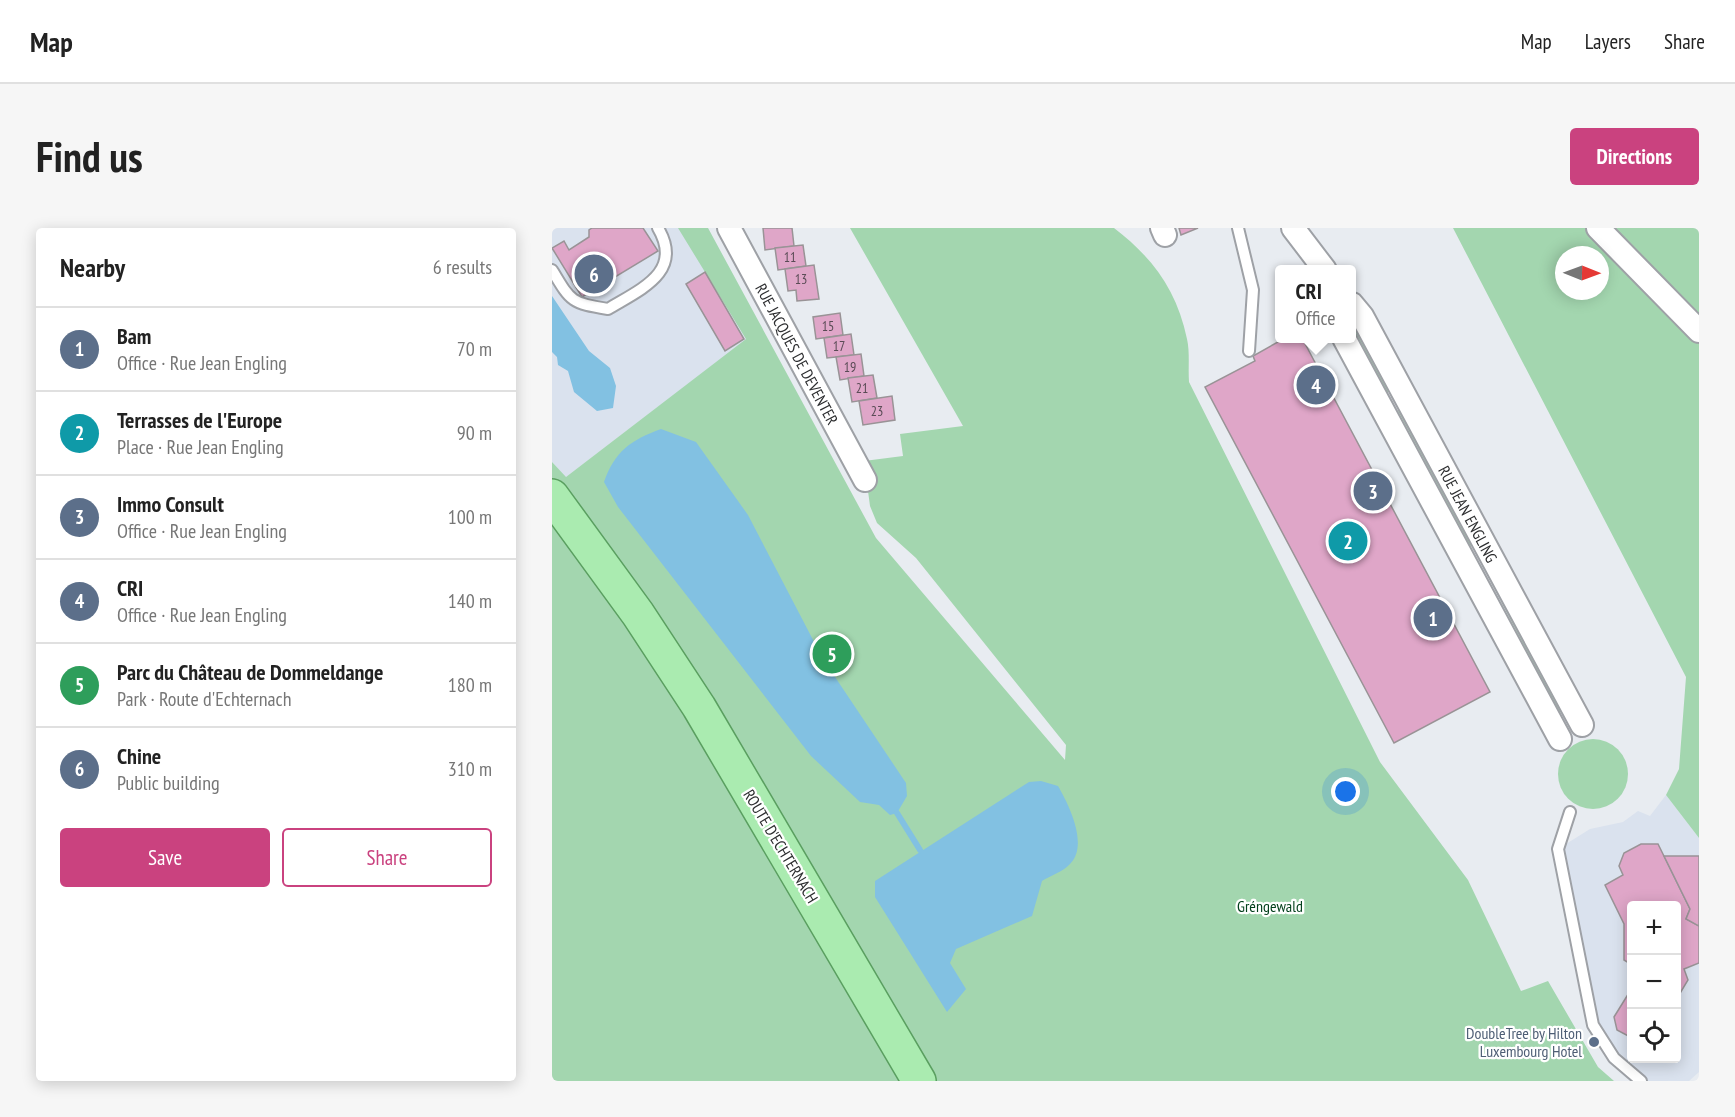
<!DOCTYPE html>
<html lang="en">
<head>
<meta charset="utf-8">
<style>
	:root { --surface:#fff; --page:#f6f6f6; --text:#222; --muted:#767676; --line:#e0e0e0; --accent:#ca427f }
	body { margin:0; font-family:"PT Sans Narrow",sans-serif; background:var(--page); color:var(--text) }
	.controls { position:absolute; right:18px; bottom:18px; display:grid; overflow:hidden; border-radius:6px; box-shadow:0 3px 15px #0003 }
	.controls button { width:54px; height:54px; display:grid; place-items:center; padding:0; border:0; border-bottom:2px solid var(--line); background:var(--surface); color:var(--text); font:30px sans-serif }
	.compass { position:absolute; left:1003px; top:18px; width:54px; height:54px; border-radius:50%; background:var(--surface); box-shadow:0 3px 15px #0003; rotate:91deg }
	.you { position:absolute; left:794px; top:564px; width:21px; height:21px; margin:-15px; border:4px solid #fff; border-radius:50%; background:#1a73e8; box-shadow:0 0 0 9px #1a73e833 }
	.badge { display:grid; place-items:center; width:39px; height:39px; border-radius:50%; background:var(--accent); color:#fff; font-size:20px; font-weight:700 }
	.pin { position:absolute; translate:-50% -50%; border:3px solid #fff; box-shadow:0 2px 6px #0006 }
	.popup { position:absolute; left:723px; top:37px; width:81px; height:78px; box-sizing:border-box; display:grid; place-content:center; border-radius:6px; background:var(--surface); filter:drop-shadow(0 2px 4px #0005); font-size:20px; white-space:nowrap; color:var(--muted) }
	.popup b { font-size:22px; color:var(--text) }
	.popup::after { content:''; position:absolute; left:50%; top:100%; margin-left:-12px; border:12px solid transparent; border-top-color:var(--surface) }
	.list { margin:0; padding:0; list-style:none }
	h2 { display:flex; justify-content:space-between; align-items:center; height:78px; margin:0; padding:0 24px; font-size:26px }
	h2 small { font-size:20px; font-weight:400; color:var(--muted) }
	.list li { display:grid; grid-template-columns:39px 1fr auto; gap:18px; align-items:center; box-sizing:border-box; height:84px; padding:0 24px; border-top:2px solid var(--line) }
	.list b { display:block; font-size:22px; white-space:nowrap }
	.list p { margin:0; font-size:20px; white-space:nowrap; color:var(--muted) }
	.list em { font-size:20px; font-style:normal; color:var(--muted) }
	.actions { display:flex; gap:12px; padding:18px 24px }
	.actions a { flex:1; padding:14px 0; border:2px solid var(--accent); border-radius:6px; text-align:center; font-size:21px; color:var(--accent) }
	.actions .main { background:var(--accent); color:#fff }
	.icon { flex:none; width:33px; height:33px; fill:none; stroke:currentColor; stroke-width:2; stroke-linecap:round; stroke-linejoin:round }
	.map { position:relative; flex:none; width:1147px; height:853px; overflow:hidden; border-radius:6px }
	header { display:flex; align-items:center; gap:36px; box-sizing:border-box; height:84px; padding:0 30px; background:var(--surface); border-bottom:2px solid var(--line) }
	header strong { font-size:28px }
	nav { display:flex; gap:33px; margin-inline-start:auto; font-size:21px }
	.intro { display:flex; align-items:center; justify-content:space-between; box-sizing:border-box; height:144px; padding:0 36px }
	h1 { margin:0; font-size:42px }
	.button { padding:15px 27px; border-radius:6px; background:var(--accent); color:#fff; font-size:21px; font-weight:700 }
	main { display:flex; gap:36px; padding:0 36px }
	aside { flex:1; background:var(--surface); border-radius:6px; box-shadow:0 3px 15px #0003 }
	.map>svg:first-child { display:block }
	.built { fill:#dae2ee; fill-rule:evenodd }
	.green { fill:#a3d6af; fill-rule:evenodd }
	.water { fill:#82c1e2 }
	.lines { fill:none; stroke-linecap:round; stroke-linejoin:round }
	.stream { stroke:#82c1e2; stroke-width:6 }
	.building { fill:#dfa6c8; stroke:#999396; stroke-width:1.5 }
	.lane-casing { stroke:#9ea1a6; stroke-width:14 }
	.street-casing { stroke:#9ea1a6; stroke-width:26 }
	.primary-casing { stroke:#5a9f60; stroke-width:36 }
	.lane { stroke:#fff; stroke-width:10 }
	.street { stroke:#fff; stroke-width:22 }
	.primary { stroke:#aaebb0; stroke-width:33 }
	.service-dot { fill:#5c6f8a; stroke:#fff; stroke-width:2 }
	.labels { text-anchor:middle; dominant-baseline:central; stroke-width:4.5; stroke-linejoin:round; paint-order:stroke }
	.number-label { font-size:14px; fill:#594b55 }
	.street-label { font-size:16px; fill:#2c2d2f; stroke:#fff }
	.park-label { font-size:16px; fill:#003f1a; stroke:#fff }
	.service-label { font-size:16px; fill:#4e5e75; stroke:#fff; text-anchor:end }
</style>
</head>
<body>
<header>
<strong>Map</strong>
<nav><a>Map</a><a>Layers</a><a>Share</a></nav>
</header>
<div class="intro"><h1>Find us</h1><a class="button">Directions</a></div>
<main>
<aside>
<h2>Nearby<small>6 results</small></h2>
<ul class="list">
<li><span class="badge" style="background:#5c6f8a">1</span><div><b>Bam</b><p>Office · Rue Jean Engling</p></div><em>70 m</em></li>
<li><span class="badge" style="background:#0f9aa8">2</span><div><b>Terrasses de l'Europe</b><p>Place · Rue Jean Engling</p></div><em>90 m</em></li>
<li><span class="badge" style="background:#5c6f8a">3</span><div><b>Immo Consult</b><p>Office · Rue Jean Engling</p></div><em>100 m</em></li>
<li><span class="badge" style="background:#5c6f8a">4</span><div><b>CRI</b><p>Office · Rue Jean Engling</p></div><em>140 m</em></li>
<li><span class="badge" style="background:#2e9e5b">5</span><div><b>Parc du Château de Dommeldange</b><p>Park · Route d'Echternach</p></div><em>180 m</em></li>
<li><span class="badge" style="background:#5c6f8a">6</span><div><b>Chine</b><p>Public building</p></div><em>310 m</em></li>
</ul>
<div class="actions"><a class="main">Save</a><a>Share</a></div>
</aside>
<div class="map">
<svg width="1147" height="853" viewBox="0 0 1147 853">
	<rect width="100%" height="100%" fill="#e8ecf1"/>
	<g class="built">
		<polygon points="0,0 156,0 209,100 13,250 0,234"/>
		<path d="M1114,567L1147,610V844L1137,853H1089L1062,830L1041,797L1006,621L1038,601L1071,594L1086,583L1098,588ZM1080,678H1124V830H1080Z"/>
	</g>
	<g class="green">
		<path d="M126,0H156L324,310L513,532L514,517L364,330L325,295L318,278L312,233L351,228L348,206L411,198L298,0H562C600,29 625,62 635,111C638,124 636,140 637,154L828,534L916,652L969,763L996,753L1046,839L1062,853H0V234L14,249L194,111Z"/>
		<path d="M901,0H1147V610L1114,567L1127,541L1134,449ZM1012,27H1048V63H1012Z"/>
		<polygon points="800,87 841,161 833,166 800,104"/>
		<polygon points="851,181 923,316 918,318 846,183"/>
		<polygon points="926,323 1011,483 1007,485 924,325"/>
		<circle cx="1041" cy="546" r="35"/>
	</g>
	<g class="water">
		<polygon points="0,68 37,123 58,140 64,158 61,180 45,183 22,164 16,143 6,137 5,129 0,124"/>
		<path d="M109,201L144,214L196,287L271,431L354,555L355,568L345,585L338,587L327,577L308,574L259,528L66,279L52,254C63,223 79,212 109,201Z"/>
		<path d="M489,553L506,558C517,577 537,617 518,636C512,643 498,648 490,653L480,688L404,721L398,735L414,761L395,784L323,669V653L477,554Z"/>
	</g>
	<g class="lines">
		<polyline class="stream" points="345,585 368,622"/>
	</g>
	<g class="building">
		<polygon points="40,0 91,0 106,23 30,69 0,20 12,13 17,22 37,9 37,2"/>
		<polygon points="211,0 240,0 242,18 213,22"/>
		<polygon points="627,0 646,0 629,7"/>
		<polygon points="251,17 254,38 226,42 223,20"/>
		<polygon points="262,37 267,71 245,73 244,62 236,63 233,41"/>
		<polygon points="153,44 192,111 173,123 134,56"/>
		<polygon points="288,85 291,107 264,111 261,89"/>
		<polygon points="299,106 302,127 275,130 272,110"/>
		<polygon points="733,110 750,110 938,464 842,515 653,159 703,133 701,128"/>
		<polygon points="309,126 312,148 288,152 284,129"/>
		<polygon points="321,147 325,170 300,174 296,150"/>
		<polygon points="340,168 343,192 311,197 307,173"/>
		<polygon points="1089,616 1106,616 1138,681 1134,691 1147,698 1147,735 1132,741 1136,752 1124,772 1124,678 1080,678 1080,737 1072,732 1072,696 1053,657 1071,647 1067,638 1072,625"/>
		<polygon points="1112,628 1147,628 1147,698 1134,691 1138,681"/>
		<polygon points="1080,760 1080,810 1065,802 1062,789"/>
	</g>
	<g class="lines">
		<g class="lane-casing">
			<g id="lane">
				<polyline points="686,0 701,62 697,123"/>
				<path d="M0,42C19,74 19,75 56,81C89,61 132,44 106,0"/>
				<polyline points="1018,584 1006,621 1041,797 1062,830 1089,853"/>
			</g>
		</g>
		<g class="street-casing">
			<g id="street">
				<polyline points="177,0 313,252"/>
				<polyline points="610,0 613,7"/>
				<polyline points="741,0 773,42"/>
				<polyline points="1046,0 1147,103"/>
				<polyline points="800,76 810,88 1030,497"/>
				<polyline points="792,110 1008,511"/>
			</g>
		</g>
		<g class="primary-casing">
			<polyline id="primary" points="0,268 86,386 147,479 367,853"/>
		</g>
		<use href="#lane" class="lane"/>
		<use href="#street" class="street"/>
		<use href="#primary" class="primary"/>
	</g>
	<circle class="service-dot" cx="1042" cy="814" r="6"/>
	<g class="labels">
		<g class="number-label">
			<text x="238" y="29">11</text>
			<text x="249" y="51">13</text>
			<text x="276" y="98">15</text>
			<text x="287" y="118">17</text>
			<text x="298" y="139">19</text>
			<text x="310" y="160">21</text>
			<text x="325" y="183">23</text>
		</g>
		<g class="street-label">
			<text transform="translate(245 126) rotate(62)">RUE JACQUES DE DEVENTER</text>
			<text transform="translate(916 286) rotate(62)">RUE JEAN ENGLING</text>
			<text transform="translate(229 618) rotate(59)">ROUTE D'ECHTERNACH</text>
		</g>
		<g class="park-label">
			<text x="718" y="678">Gréngewald</text>
		</g>
		<g class="service-label">
			<text x="1030" y="805">DoubleTree by Hilton<tspan x="1030" dy="18">Luxembourg Hotel</tspan></text>
		</g>
	</g>
</svg>
<div class="controls">
<button>+</button>
<button>−</button>
<button><svg class="icon" aria-label="locate" viewBox="0 0 24 24"><circle cx="12" cy="12" r="6"/><path d="M12 2v4M12 18v4M2 12h4M18 12h4"/></svg></button>
</div>
<svg class="compass" viewBox="-18 -18 36 36"><path d="M0-13l5 13h-10z" fill="#e53935"/><path d="M0 13l5-13h-10z" fill="#767676"/></svg>
<div class="you"></div>
<div class="pin badge" style="left:881px;top:390px;background:#5c6f8a">1</div>
<div class="pin badge" style="left:796px;top:313px;background:#0f9aa8">2</div>
<div class="pin badge" style="left:821px;top:263px;background:#5c6f8a">3</div>
<div class="pin badge" style="left:764px;top:157px;background:#5c6f8a">4</div>
<div class="popup"><b>CRI</b>Office</div>
<div class="pin badge" style="left:280px;top:426px;background:#2e9e5b">5</div>
<div class="pin badge" style="left:42px;top:46px;background:#5c6f8a">6</div>
</div>
</main>
</body>
</html>
